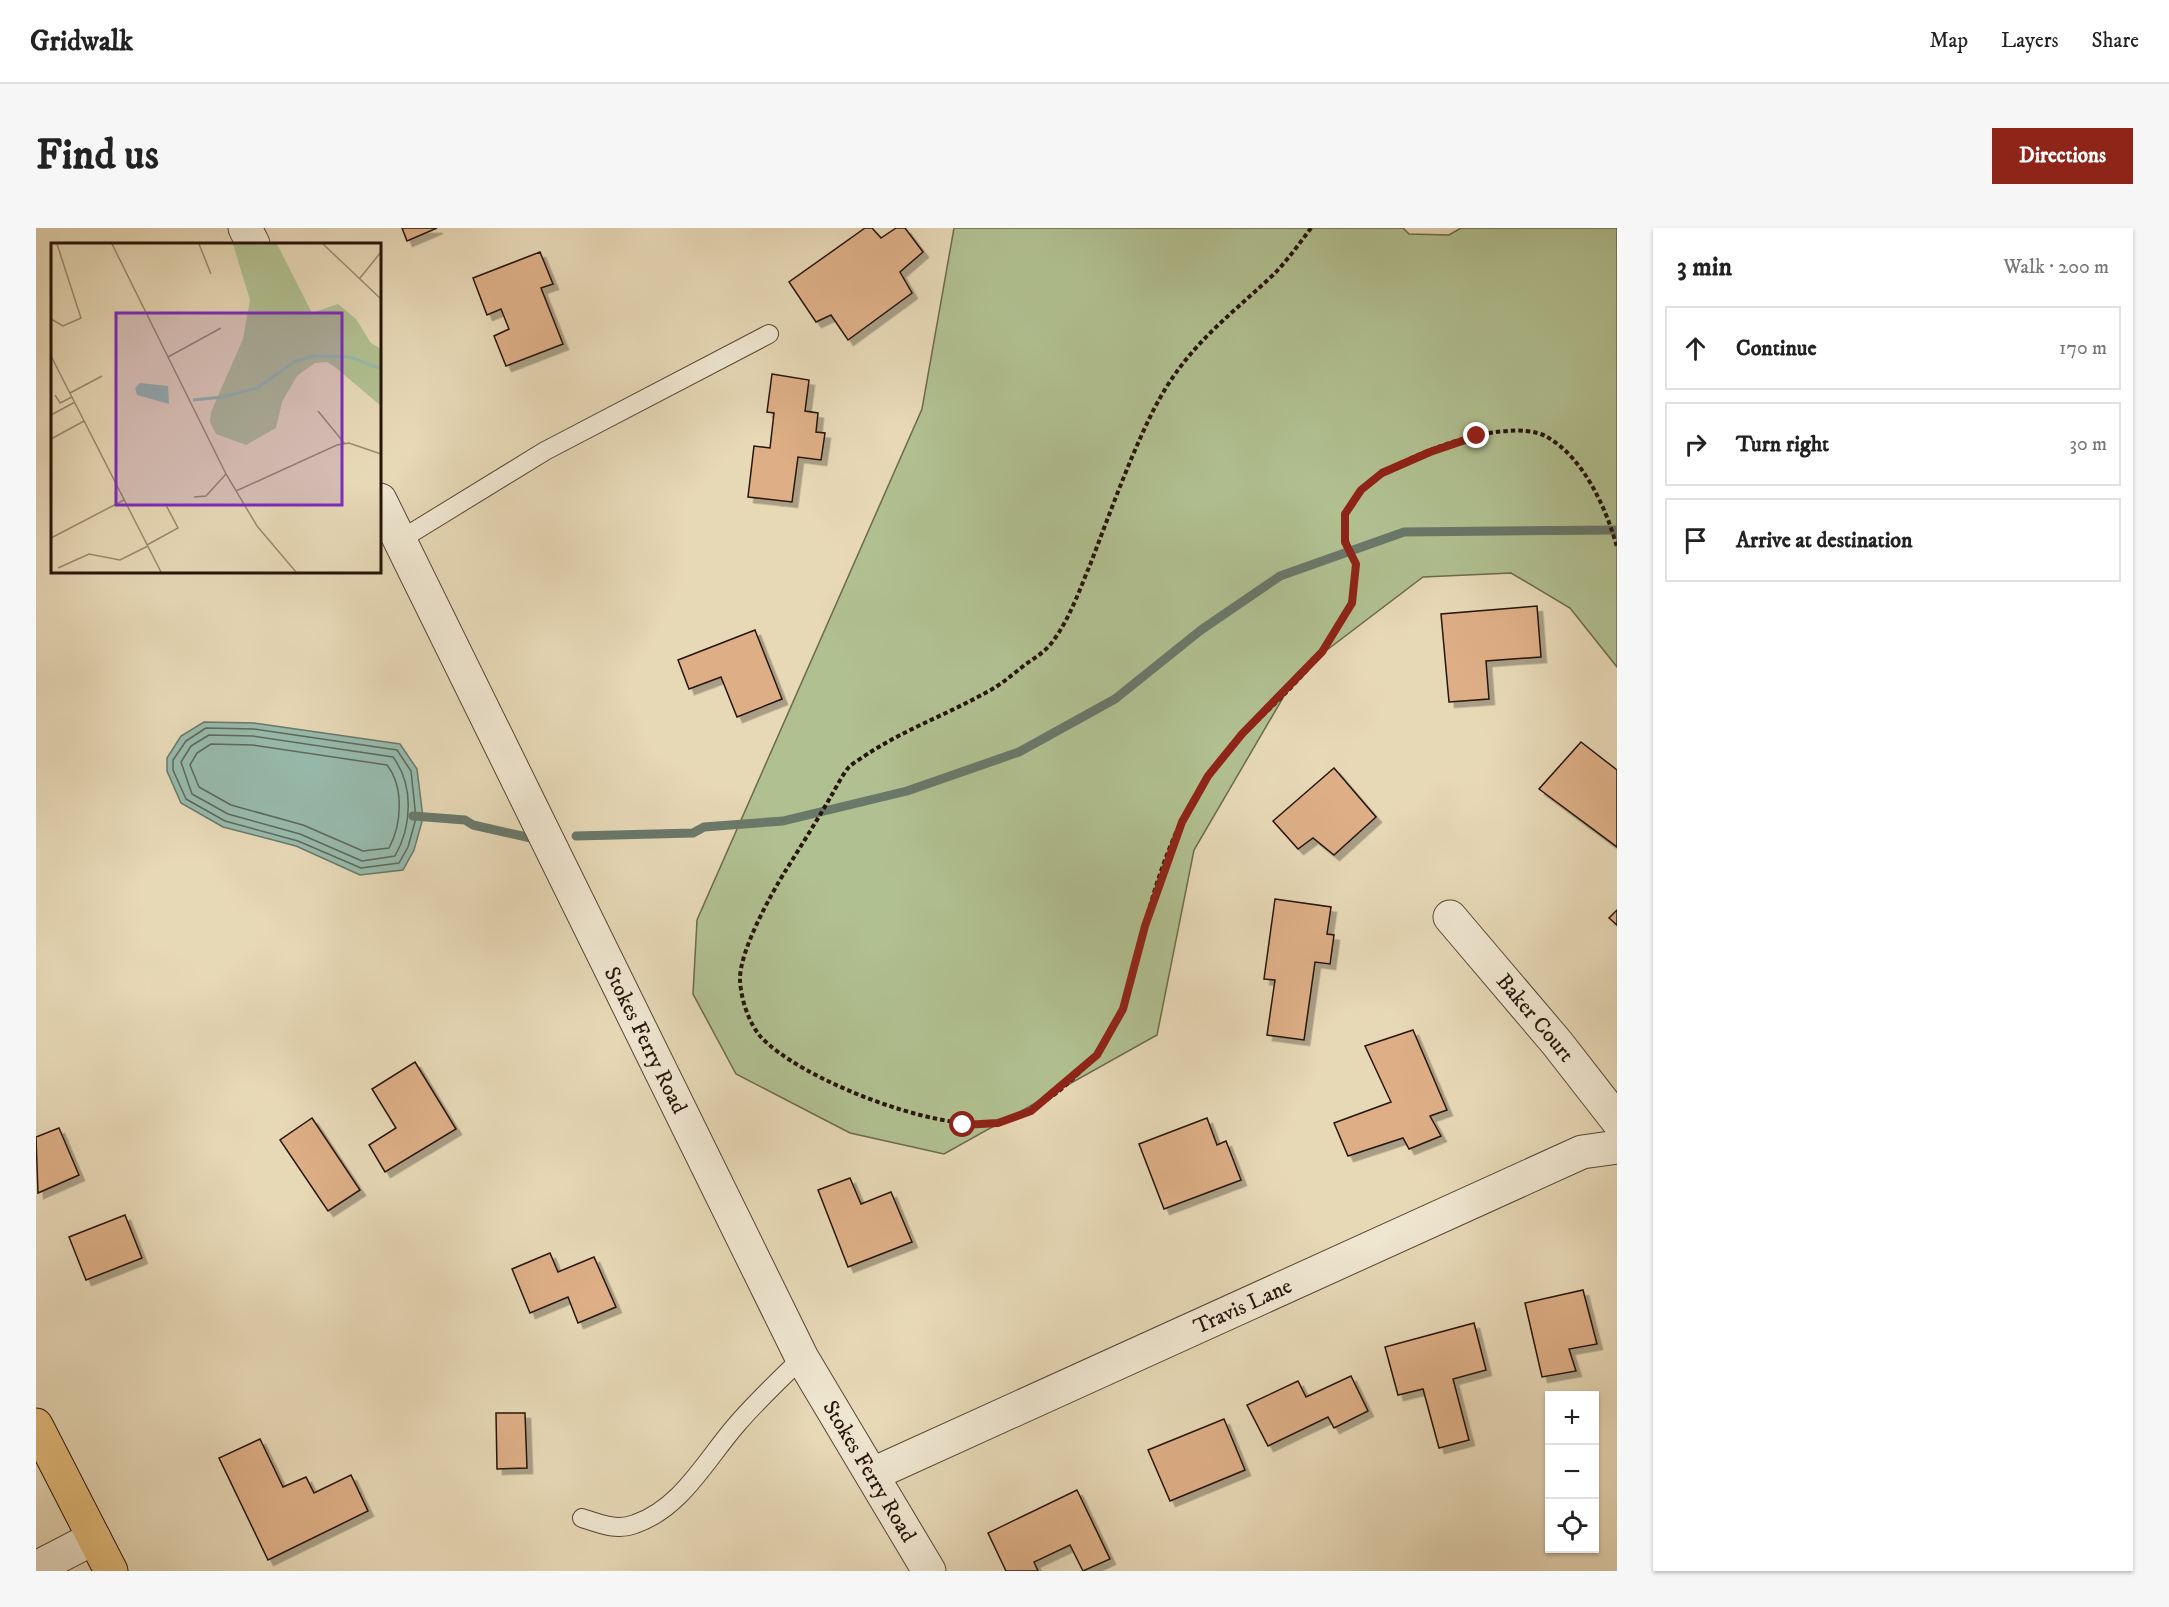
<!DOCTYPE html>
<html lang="en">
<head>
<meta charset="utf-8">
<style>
	:root { --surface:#fff; --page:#f6f6f6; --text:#222; --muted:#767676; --line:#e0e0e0; --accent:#8f2418 }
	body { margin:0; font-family:"IM FELL DW Pica",serif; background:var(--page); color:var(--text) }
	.controls { position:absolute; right:18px; bottom:18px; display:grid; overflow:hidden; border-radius:0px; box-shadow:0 2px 4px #0004 }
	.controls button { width:54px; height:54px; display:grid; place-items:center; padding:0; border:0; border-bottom:2px solid var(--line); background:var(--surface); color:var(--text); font:30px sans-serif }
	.stop { position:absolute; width:18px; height:18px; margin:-14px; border:4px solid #8f2418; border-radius:50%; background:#fff }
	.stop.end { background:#8f2418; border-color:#fff; box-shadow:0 2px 6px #0008 }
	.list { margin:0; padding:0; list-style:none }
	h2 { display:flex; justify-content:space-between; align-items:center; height:78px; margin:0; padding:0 24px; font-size:26px }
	h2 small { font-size:20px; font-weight:400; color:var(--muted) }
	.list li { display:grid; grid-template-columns:39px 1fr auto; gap:18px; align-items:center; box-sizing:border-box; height:84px; margin:0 12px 12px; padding:0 12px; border:2px solid var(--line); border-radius:0px }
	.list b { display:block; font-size:22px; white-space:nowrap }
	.list em { font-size:20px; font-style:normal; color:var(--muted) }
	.icon { flex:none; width:33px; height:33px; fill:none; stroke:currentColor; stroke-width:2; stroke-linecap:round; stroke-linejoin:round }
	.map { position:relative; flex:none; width:1581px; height:1343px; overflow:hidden; border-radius:0px }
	header { display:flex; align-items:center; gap:36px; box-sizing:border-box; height:84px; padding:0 30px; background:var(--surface); border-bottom:2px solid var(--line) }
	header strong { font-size:28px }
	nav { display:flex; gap:33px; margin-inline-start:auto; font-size:21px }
	.intro { display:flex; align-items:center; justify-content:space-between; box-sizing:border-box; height:144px; padding:0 36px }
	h1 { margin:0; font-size:42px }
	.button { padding:15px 27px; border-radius:0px; background:var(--accent); color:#fff; font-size:21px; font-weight:700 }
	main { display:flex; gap:36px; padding:0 36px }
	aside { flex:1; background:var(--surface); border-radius:0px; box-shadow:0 2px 4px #0004 }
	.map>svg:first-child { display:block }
	.green { fill:#b1c091; stroke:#6c6a4c; stroke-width:1.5 }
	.water { fill:#97baac; stroke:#6a786a; stroke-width:1.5 }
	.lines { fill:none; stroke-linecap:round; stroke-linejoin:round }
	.shore { stroke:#5e685a; stroke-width:1.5 }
	.stream { stroke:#6a786a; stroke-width:9 }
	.building { fill:#deaf87; stroke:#261508; stroke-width:1.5; filter:url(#shadow) }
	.service-casing { stroke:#564634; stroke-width:20 }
	.minor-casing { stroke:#564634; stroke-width:35 }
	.tertiary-casing { stroke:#564634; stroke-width:35 }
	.primary-casing { stroke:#261508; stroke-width:35 }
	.path { stroke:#261508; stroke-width:4; stroke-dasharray:4.5 3; stroke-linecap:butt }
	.service { stroke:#efe6d0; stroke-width:18 }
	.minor { stroke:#efe6d0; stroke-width:33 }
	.tertiary { stroke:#efe6d0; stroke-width:33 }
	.primary { stroke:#e4bc7b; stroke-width:33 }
	.route { stroke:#8f2418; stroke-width:8 }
	.labels { text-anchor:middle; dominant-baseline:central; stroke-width:5; stroke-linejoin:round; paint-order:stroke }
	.street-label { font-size:22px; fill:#261508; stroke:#efe6d0 }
	.inset-river { fill:none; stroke:#97baac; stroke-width:3 }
	.inset-road { fill:none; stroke:#9a8a70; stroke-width:1.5 }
	.view { fill:#7b2cbf; fill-opacity:0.15; stroke:#7b2cbf; stroke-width:3 }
	.inset-edge { fill:none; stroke:#261508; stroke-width:3 }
</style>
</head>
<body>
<header>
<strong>Gridwalk</strong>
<nav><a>Map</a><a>Layers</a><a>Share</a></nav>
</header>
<div class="intro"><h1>Find us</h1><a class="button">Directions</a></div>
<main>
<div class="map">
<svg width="1581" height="1343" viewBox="0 0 1581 1343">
	<defs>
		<filter id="shadow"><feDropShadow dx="5.5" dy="5.5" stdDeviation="0" flood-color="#0004"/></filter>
	</defs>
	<rect width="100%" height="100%" fill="#e7d8b6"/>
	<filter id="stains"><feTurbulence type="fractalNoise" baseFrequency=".00333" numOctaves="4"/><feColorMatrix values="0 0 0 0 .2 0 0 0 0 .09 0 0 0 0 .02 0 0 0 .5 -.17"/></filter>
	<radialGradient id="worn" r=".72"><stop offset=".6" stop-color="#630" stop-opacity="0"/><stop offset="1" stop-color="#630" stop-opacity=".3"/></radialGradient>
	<polygon class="green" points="918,0 1367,0 1373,6 1413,7 1425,0 1581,0 1581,439 1534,380 1475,345 1387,349 1262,444 1158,622 1121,807 908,926 814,905 700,846 657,766 661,692 886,181"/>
	<polygon class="water" points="168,494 218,495 364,516 381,541 387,590 378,622 367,642 324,647 260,618 187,599 145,575 131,543 131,530 145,508"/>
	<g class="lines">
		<g class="shore">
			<polygon points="170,500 218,501 361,522 375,543 380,590 372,619 363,635 325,640 262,613 189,593 150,571 137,542 137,532 150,513"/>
			<path d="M173,507L217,508L357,529C378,557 376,598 359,628L326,633L264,606L192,586L156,566L145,534L155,518Z"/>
			<path d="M175,516L217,517L351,537C368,559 366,596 353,620L327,623L267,597L195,577L163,559L154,537L161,525Z"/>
		</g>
		<g class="stream">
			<polyline points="377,588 429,592 437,597 495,610"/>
			<polyline points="540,608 657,605 668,599 747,593 871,563 983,524 1079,471 1165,402 1244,348 1368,304 1581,302"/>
		</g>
	</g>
	<g class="building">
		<polygon points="366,0 401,0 371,13"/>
		<polygon points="829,0 836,0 845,10 860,0 869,0 887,24 864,44 876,65 812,112 795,87 780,94 753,54"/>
		<polygon points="504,24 517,56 505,60 527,116 470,138 458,108 473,101 465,81 451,87 437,50"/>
		<polygon points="736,146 773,152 769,183 782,185 780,204 789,205 785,232 762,229 756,274 712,269 718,218 734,220 738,185 731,184"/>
		<polygon points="1501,378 1505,429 1450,433 1453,471 1413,474 1405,386"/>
		<polygon points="719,402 746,471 701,489 685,449 653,461 642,432"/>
		<polygon points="1545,514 1581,542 1581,619 1503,561"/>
		<polygon points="1298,540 1340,589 1298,627 1277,610 1262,621 1237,593"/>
		<polygon points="1239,671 1295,679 1291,706 1298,707 1294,736 1279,734 1268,812 1231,807 1239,752 1228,751"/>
		<polygon points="1581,682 1581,697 1573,690"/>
		<polygon points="1377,802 1411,882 1394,888 1405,908 1373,921 1367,910 1312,928 1298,895 1355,874 1329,818"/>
		<polygon points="379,834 420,901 349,944 333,917 360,900 336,861"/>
		<polygon points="276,890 324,962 292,983 244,912"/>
		<polygon points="1171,890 1181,917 1190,913 1205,952 1128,981 1103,916"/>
		<polygon points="23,900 43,947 2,965 0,909"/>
		<polygon points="814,950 825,976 855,964 876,1014 812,1039 782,962"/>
		<polygon points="89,987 106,1030 50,1052 33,1009"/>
		<polygon points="514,1025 522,1044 558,1029 580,1079 542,1095 532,1069 494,1085 476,1041"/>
		<polygon points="1547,1062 1561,1116 1533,1121 1540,1143 1506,1149 1489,1075"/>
		<polygon points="1438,1095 1450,1142 1417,1151 1433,1212 1403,1220 1387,1161 1362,1167 1349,1119"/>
		<polygon points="1315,1148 1332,1183 1298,1200 1292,1189 1232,1218 1211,1177 1262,1153 1270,1169"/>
		<polygon points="460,1185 489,1185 491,1240 461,1241"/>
		<polygon points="1188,1191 1209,1242 1134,1273 1112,1222"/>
		<polygon points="224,1211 247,1259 270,1249 278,1265 315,1247 332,1283 232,1332 183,1230"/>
		<polygon points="1041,1262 1074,1331 1047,1343 1034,1317 998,1334 1002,1343 970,1343 952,1305"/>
	</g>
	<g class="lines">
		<g class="service-casing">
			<g id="service">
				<polyline points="364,312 509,223 733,106"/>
				<path d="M546,1290C564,1296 581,1303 599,1296C646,1280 671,1230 702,1195C722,1172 744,1151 766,1130"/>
			</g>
		</g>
		<g class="minor-casing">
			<g id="minor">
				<path id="s1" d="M1414,689L1521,815L1581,892"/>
				<path id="s2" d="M837,1246L1546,924L1581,919"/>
				<polyline points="0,1340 58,1310"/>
			</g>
		</g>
		<g class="tertiary-casing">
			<g id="tertiary">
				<polyline points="209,0 217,16"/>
				<path id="s3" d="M344,272L766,1130L893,1343"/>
			</g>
		</g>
		<g class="primary-casing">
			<polyline id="primary" points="0,1197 75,1343"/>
		</g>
		<path class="path" d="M1275,0C1263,16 1251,33 1237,47C1188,93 1150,119 1118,181C1093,231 1074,285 1054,337C1043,363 1034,390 1017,413C1010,423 1000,429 990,436C977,446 965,457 951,464C912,486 870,501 833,525C829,528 817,535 813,539C806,547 800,560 794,570C780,594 765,618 750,642C735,666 703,724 704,752C705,771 712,793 724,808C763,851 898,903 956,895C1012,888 1076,821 1090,769C1110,693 1127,608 1175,544C1208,499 1257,465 1289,419C1306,395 1327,362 1317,331C1313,316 1304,302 1310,285C1325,237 1469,184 1511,209C1548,230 1570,280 1581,319"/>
		<use href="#service" class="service"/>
		<use href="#minor" class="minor"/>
		<use href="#tertiary" class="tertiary"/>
		<use href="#primary" class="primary"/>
	</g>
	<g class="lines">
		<polyline class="route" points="927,897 962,895 995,883 1061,827 1087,781 1109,698 1146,594 1172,548 1206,506 1286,424 1316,375 1320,336 1309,314 1309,286 1325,262 1346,245 1394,224 1441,208"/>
	</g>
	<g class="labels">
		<g class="street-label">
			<text stroke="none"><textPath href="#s1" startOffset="132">Baker Court</textPath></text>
			<text stroke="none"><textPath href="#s3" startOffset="602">Stokes Ferry Road</textPath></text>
			<text stroke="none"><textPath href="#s2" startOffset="406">Travis Lane</textPath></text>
			<text stroke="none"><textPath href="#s3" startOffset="1088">Stokes Ferry Road</textPath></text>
		</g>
	</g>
	<g transform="translate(15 15)">
		<rect width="330" height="330" fill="#e7d8b6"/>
		<path d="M182,1H226L261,70L287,61L305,76L320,100L330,106V163L284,124L276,119L264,120L246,133L231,159L225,185L195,202L165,191L159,179L160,169L192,96L199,57Z" fill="#b1c091"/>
		<path d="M89,140L117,143L118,161L86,152L84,145Z" fill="#97baac"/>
		<path class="inset-river" d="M142,157L172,154L206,145L243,119L261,113L299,114L330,126"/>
		<path class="inset-road" d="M61,1L175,231L206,283L245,329M148,1L160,31M272,1L330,56M309,35L330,9M0,76L12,83L30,75L6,1M0,113L110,329M117,114L170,85M19,150L51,133M4,152L9,160L21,154M267,168L294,201M0,172L24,159M0,196L33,178M185,248L286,202L298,200L330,211M143,254L155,253L175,231M0,295L73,257M96,302L127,285L115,262M7,325L38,311L69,317L97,303"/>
		<path class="view" d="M65,70H291V262H65Z"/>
		<rect width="330" height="330" class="inset-edge"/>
	</g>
	<rect width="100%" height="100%" filter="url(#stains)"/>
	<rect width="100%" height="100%" fill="url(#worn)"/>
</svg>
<div class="controls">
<button>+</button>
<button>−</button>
<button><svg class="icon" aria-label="locate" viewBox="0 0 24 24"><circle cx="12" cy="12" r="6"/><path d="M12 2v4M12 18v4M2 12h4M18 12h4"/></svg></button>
</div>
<div class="stop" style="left:927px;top:897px"></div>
<div class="stop end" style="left:1441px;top:208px"></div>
</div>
<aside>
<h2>3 min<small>Walk · 200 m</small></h2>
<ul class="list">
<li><svg class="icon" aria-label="ahead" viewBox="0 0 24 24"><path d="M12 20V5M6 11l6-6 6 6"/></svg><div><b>Continue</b></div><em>170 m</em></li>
<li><svg class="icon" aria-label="right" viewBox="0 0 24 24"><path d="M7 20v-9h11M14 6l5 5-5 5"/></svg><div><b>Turn right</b></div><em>30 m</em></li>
<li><svg class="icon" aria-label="arrive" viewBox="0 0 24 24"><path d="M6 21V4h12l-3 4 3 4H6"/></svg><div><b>Arrive at destination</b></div></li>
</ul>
</aside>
</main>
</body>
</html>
